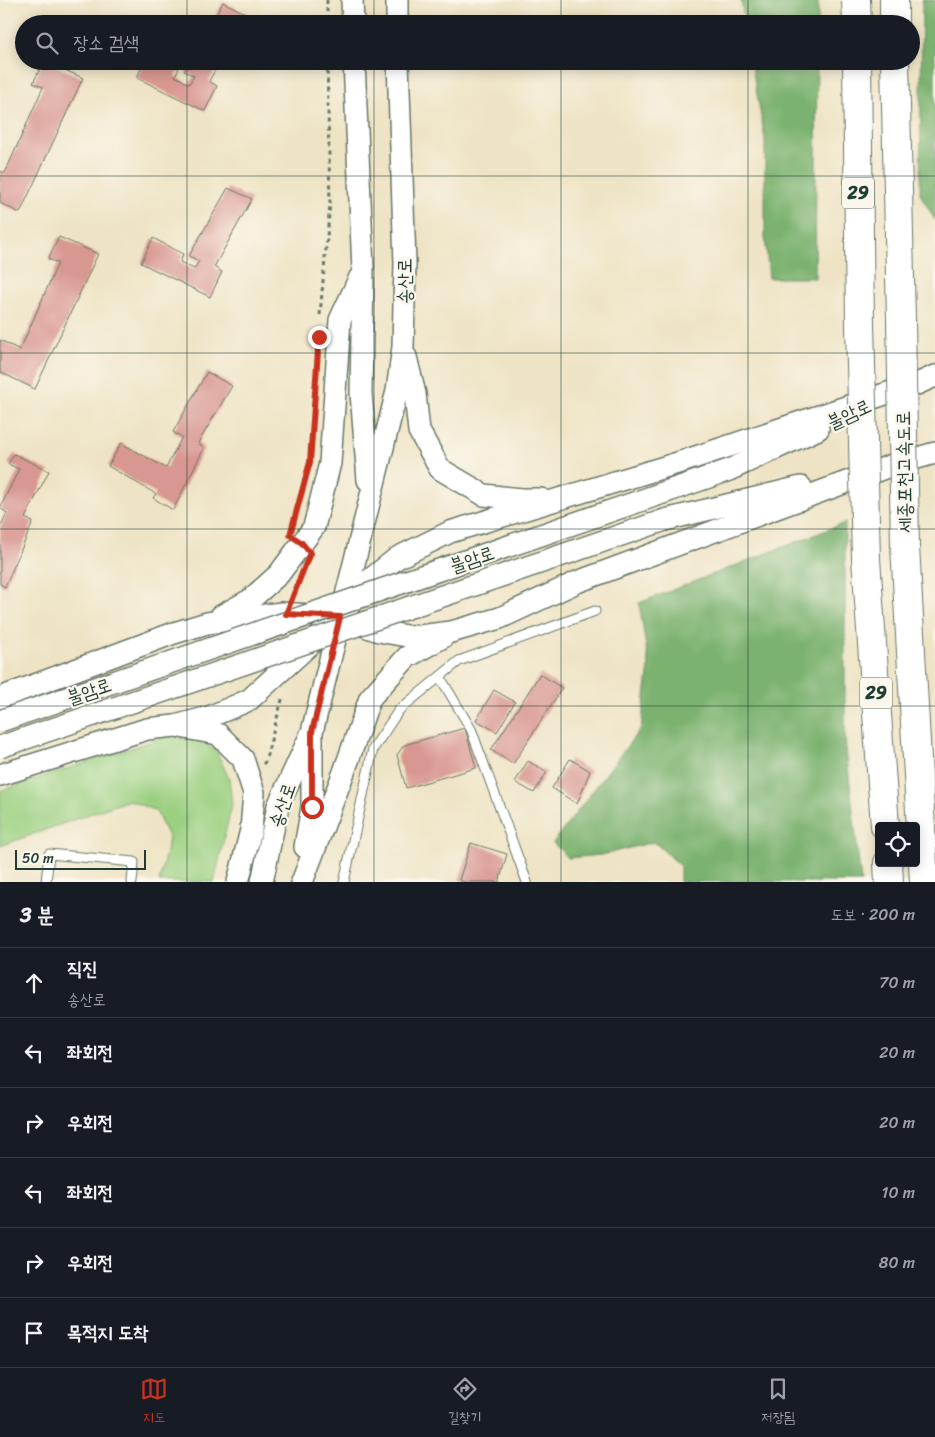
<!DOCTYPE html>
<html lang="ko">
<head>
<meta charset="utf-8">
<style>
	:root { --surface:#171b24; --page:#20242c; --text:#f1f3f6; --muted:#9ea1a6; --line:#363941; --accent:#c8321e }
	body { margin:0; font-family:Sriracha,"Poor Story",sans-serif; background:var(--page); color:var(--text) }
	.controls { position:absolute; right:15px; bottom:15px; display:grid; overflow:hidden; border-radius:5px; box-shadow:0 2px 12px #0003 }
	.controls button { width:45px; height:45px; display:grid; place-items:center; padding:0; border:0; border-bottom:1px solid var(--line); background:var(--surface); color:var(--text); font:25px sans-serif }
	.scale { position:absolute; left:15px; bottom:12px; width:131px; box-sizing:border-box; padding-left:5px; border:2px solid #1f3d34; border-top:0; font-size:14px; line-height:18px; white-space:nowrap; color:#1f3d34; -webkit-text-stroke:4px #fbf7ec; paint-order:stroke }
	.stop { position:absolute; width:15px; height:15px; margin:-11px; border:4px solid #c8321e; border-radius:50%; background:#fff }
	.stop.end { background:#c8321e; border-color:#fff; box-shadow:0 1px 5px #0008 }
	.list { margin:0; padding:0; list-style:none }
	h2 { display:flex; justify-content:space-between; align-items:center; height:65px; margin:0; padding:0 20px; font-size:21px }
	h2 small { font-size:16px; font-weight:400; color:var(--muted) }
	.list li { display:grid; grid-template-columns:32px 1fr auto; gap:15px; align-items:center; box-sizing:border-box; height:70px; padding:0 20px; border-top:1px solid var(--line) }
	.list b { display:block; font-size:19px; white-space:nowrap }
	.list p { margin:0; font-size:16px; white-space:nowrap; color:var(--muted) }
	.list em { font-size:16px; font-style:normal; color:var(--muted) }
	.icon { flex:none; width:28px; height:28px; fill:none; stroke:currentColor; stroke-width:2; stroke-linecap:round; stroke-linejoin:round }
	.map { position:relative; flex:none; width:935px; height:882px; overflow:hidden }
	.search { position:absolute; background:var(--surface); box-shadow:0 2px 12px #0003; left:15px; right:15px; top:15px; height:55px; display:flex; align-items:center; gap:12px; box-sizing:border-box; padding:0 18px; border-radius:28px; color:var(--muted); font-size:19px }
	.sheet { height:485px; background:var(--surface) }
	nav { display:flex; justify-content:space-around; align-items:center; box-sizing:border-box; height:70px; border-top:1px solid var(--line); background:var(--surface); font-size:14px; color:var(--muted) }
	nav a { display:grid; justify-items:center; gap:2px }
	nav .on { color:var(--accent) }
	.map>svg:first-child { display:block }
	.green { fill:#9bd081; stroke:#5d865a }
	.forest { fill:#7cb26f; stroke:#4e7852 }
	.building { fill:#d89791 }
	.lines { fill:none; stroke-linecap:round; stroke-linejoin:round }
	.service-casing { stroke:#677766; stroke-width:11 }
	.tertiary-casing { stroke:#677766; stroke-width:24 }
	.motorway-casing { stroke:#677766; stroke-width:30 }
	.path { stroke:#677766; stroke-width:3; stroke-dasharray:4 4; stroke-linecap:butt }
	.service { stroke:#fff; stroke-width:9 }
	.tertiary { stroke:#fff; stroke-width:21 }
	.motorway { stroke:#fff; stroke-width:28 }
	.tertiary-bridge-casing { stroke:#677766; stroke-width:24; stroke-linecap:butt }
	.motorway-bridge-casing { stroke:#677766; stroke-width:30; stroke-linecap:butt }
	.tertiary-bridge { stroke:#fff; stroke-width:21 }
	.motorway-bridge { stroke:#fff; stroke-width:28 }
	.route { stroke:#c8321e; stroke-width:6 }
	.grid { fill:none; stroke:#1f3d34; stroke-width:1; stroke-opacity:0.55 }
	.labels { text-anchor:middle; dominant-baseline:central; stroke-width:4.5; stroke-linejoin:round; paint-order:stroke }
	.shield { fill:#fbf7ec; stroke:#61756b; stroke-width:1 }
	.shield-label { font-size:18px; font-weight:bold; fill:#1f3d34 }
	.street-label { font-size:19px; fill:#1f3d34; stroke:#fbf7ec }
</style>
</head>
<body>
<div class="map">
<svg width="935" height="882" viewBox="0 0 935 882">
	<rect width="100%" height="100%" fill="#fbf7ec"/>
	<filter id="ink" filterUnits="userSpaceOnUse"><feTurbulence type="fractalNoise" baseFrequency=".02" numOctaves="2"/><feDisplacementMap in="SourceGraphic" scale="10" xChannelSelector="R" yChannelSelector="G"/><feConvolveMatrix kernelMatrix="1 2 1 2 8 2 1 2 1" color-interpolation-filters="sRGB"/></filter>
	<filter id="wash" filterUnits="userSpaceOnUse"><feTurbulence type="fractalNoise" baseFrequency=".0096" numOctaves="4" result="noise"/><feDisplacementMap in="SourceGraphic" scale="20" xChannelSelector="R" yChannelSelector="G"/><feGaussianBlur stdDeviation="1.12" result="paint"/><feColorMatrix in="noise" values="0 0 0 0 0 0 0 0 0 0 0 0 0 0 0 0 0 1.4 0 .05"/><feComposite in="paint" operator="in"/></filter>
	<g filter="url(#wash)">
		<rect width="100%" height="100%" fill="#eee3c4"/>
		<polygon class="green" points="167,736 194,740 216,750 229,779 232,804 214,882 159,882 169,839 156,811 129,800 0,846 0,791"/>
		<g class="forest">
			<polygon points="741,0 818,0 818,24 745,24"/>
			<polygon points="922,0 935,0 935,220 920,194"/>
			<polygon points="751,61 817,61 815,278 769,278 765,237 765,139"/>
			<polygon points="845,523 845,740 861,882 680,882 680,865 654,842 601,855 568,858 553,843 641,728 649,666 639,603"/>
		</g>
		<g id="blocks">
			<g class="building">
				<polygon points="223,2 247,14 241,24 211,24"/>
				<polygon points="44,61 83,78 20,213 0,203 0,171 5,173 43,87 33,83"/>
				<polygon points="144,61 164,61 179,69 175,76 189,84 194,76 184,71 190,61 220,61 209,81 217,86 205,111 137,78"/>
				<polygon points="228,188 252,199 214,267 222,272 210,297 141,263 153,238 183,254 180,262 194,269 199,261 189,256"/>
				<polygon points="59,237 98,254 35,389 0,372 0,340 20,350 58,263 48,259"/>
				<polygon points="207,372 232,386 198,443 204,448 173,510 153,498 156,494 108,466 121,443 166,468 182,437 173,432"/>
				<polygon points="14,454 49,471 25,518 33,522 5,587 0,584 0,527 7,513 0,508 19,469 8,464"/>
				<polygon points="540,674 562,688 513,764 491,750"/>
				<polygon points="494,690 515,702 497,732 476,720"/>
				<polygon points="465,728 476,768 406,788 397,755 404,745"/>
				<polygon points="570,759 590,771 577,804 552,788"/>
				<polygon points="528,761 547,772 534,793 515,782"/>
				<polygon points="471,843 507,854 499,882 464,882 459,880"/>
			</g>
		</g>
	</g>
	<g filter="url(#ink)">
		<use href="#blocks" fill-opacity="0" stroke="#677766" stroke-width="1"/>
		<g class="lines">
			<g class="service-casing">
				<g id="service">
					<polyline points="440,677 471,729 527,882"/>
					<polyline points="46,882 49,854 134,862 132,882"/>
					<polyline points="344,882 373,749 399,710 459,661 595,611"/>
				</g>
			</g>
			<g class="tertiary-casing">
				<g id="tertiary">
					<polyline points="352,0 353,24"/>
					<polyline points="397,0 397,24"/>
					<polyline points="354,61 363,270 361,393 368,480"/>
					<polyline points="406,357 415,394 419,431 440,469 484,495 521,499 541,499"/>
					<polyline points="901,391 935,376"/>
					<polyline points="889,466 935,453"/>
					<polyline points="657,495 729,470 818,429"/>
					<polyline points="665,520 801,487"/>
					<polyline points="221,616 250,600 279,574 314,527 330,463 340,320 360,277"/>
					<polyline points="348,620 379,631 412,637 451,632 500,618 577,582 898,463"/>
					<polyline points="0,698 174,633 207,623 281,613 310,615"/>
					<polyline points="180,727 218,734 243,759 254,793 251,830 238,882"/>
					<polyline points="0,775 147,729 175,726 209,717 249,700 340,617 367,582 397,558 450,532 681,462 912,385"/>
					<polyline points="305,847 312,807 312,738"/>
					<polyline points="262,882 278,806 312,732 397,391 403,347 405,263 398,61"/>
					<polyline points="302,882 344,772 370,698 407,657 443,637"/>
				</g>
			</g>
			<g class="motorway-casing">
				<g id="motorway">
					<polyline points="856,0 857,24"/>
					<polyline points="894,0 894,24"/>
					<polyline points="857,61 860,325"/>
					<polyline points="895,61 901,320"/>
					<polyline points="905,546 924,882"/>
					<polyline points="866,559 885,826"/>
					<polyline points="888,863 889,882"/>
				</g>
			</g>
			<g class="path">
				<polyline points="327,0 327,24"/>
				<polyline points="320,315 330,203 327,61"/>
				<polyline points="293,596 299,581"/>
				<polyline points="263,764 265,762 283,696"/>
			</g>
			<use href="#service" class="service"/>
			<use href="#tertiary" class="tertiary"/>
			<use href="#motorway" class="motorway"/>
			<g class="tertiary-bridge-casing">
				<g id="tertiary-bridge">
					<polyline points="0,721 657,495"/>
					<polyline points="0,747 665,520"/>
				</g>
			</g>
			<g class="motorway-bridge-casing">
				<g id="motorway-bridge">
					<polyline points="901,320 905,546"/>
					<polyline points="860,325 866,559"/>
				</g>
			</g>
			<use href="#tertiary-bridge" class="tertiary-bridge"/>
			<use href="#motorway-bridge" class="motorway-bridge"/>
		</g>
	</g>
	<g class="lines" filter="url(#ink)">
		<polyline class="route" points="312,807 312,732 340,617 286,614 310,553 302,543 290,535 310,462 319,337"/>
	</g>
	<path class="grid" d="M187,0V24M374,0V24M561,0V24M748,0V24M187,61V882M374,61V882M561,61V882M748,61V882M0,176H935M0,353H935M0,529H935M0,706H935"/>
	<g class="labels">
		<g class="shield">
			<rect x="842" y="177.5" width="32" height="31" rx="4"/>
			<rect x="860" y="677.5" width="32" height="31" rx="4"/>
		</g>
		<g class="shield-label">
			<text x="858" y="193">29</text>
			<text x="876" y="693">29</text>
		</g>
		<g class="street-label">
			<text transform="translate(404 281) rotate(-90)">송산로</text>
			<text transform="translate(849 414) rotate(-25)">불암로</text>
			<text transform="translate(904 472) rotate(-91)">세종포천고속도로</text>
			<text transform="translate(472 559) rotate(-19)">불암로</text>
			<text transform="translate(89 691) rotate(-19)">불암로</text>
			<text transform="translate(282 805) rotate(-71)">송산로</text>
		</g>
	</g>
</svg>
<div class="controls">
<button><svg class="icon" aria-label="locate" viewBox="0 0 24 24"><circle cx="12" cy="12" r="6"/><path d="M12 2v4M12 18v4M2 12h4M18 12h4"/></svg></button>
</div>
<div class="scale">50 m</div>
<div class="stop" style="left:312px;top:807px"></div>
<div class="stop end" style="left:319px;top:337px"></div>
<div class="search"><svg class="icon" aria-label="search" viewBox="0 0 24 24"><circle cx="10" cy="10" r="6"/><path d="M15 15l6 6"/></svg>장소 검색</div>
</div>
<section class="sheet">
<h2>3 분<small>도보 · 200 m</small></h2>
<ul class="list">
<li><svg class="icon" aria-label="ahead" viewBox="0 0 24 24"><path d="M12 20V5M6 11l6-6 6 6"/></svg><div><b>직진</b><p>송산로</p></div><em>70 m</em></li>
<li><svg class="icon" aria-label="left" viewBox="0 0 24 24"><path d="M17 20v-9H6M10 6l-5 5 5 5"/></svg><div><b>좌회전</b></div><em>20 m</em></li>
<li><svg class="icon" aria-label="right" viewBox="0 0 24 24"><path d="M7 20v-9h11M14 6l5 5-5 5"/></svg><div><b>우회전</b></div><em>20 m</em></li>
<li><svg class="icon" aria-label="left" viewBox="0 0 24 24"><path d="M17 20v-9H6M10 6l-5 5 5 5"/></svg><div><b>좌회전</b></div><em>10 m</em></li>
<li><svg class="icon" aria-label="right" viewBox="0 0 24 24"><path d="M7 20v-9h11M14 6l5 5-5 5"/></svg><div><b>우회전</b></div><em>80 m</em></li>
<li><svg class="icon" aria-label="arrive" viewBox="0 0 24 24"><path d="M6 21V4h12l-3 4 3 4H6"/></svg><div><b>목적지 도착</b></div></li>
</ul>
</section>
<nav>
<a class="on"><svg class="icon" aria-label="map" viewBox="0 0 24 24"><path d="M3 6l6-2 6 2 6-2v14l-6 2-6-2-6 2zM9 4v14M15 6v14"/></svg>지도</a>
<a><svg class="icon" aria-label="directions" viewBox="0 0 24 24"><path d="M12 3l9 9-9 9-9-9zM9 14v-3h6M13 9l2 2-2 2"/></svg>길찾기</a>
<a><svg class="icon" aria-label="saved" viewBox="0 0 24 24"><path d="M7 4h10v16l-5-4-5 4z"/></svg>저장됨</a>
</nav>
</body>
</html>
